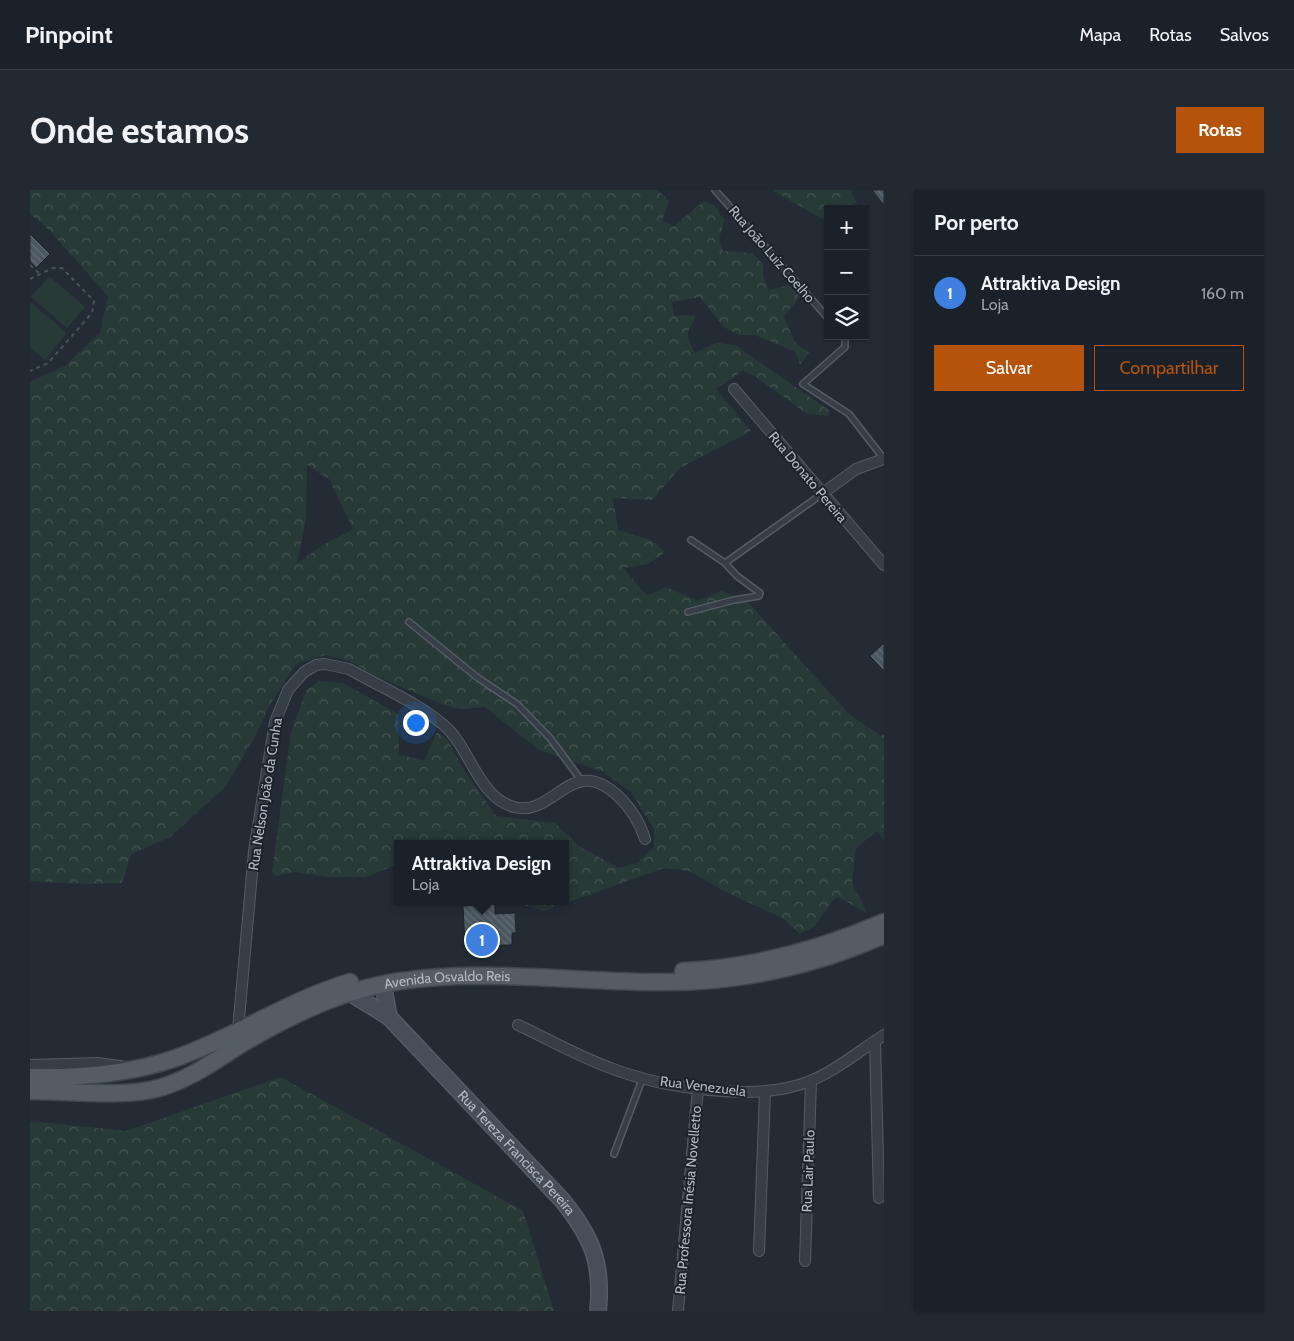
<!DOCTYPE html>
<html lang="pt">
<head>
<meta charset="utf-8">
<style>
	:root { --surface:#1a2128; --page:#232930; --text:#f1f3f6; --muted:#9fa3a8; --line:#383e45; --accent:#b45309 }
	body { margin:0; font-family:Cabin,sans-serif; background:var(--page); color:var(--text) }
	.controls { position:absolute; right:15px; top:15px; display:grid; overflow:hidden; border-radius:0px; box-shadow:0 1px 4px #0004 }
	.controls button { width:45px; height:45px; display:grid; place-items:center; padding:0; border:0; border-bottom:1px solid var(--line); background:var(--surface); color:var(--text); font:25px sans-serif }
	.you { position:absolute; left:385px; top:532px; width:18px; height:18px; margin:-12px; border:4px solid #fff; border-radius:50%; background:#1a73e8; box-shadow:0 0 0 8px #1a73e833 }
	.badge { display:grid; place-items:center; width:32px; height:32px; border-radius:50%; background:var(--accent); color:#fff; font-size:16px; font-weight:700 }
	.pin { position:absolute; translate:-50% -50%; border:2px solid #fff; box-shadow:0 1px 5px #0006 }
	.popup { position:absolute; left:364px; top:650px; width:175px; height:65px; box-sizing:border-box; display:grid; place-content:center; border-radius:0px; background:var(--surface); filter:drop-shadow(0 1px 4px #0005); font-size:16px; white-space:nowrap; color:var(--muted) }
	.popup b { font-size:19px; color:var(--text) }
	.popup::after { content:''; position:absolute; left:50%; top:100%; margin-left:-10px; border:10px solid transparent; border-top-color:var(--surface) }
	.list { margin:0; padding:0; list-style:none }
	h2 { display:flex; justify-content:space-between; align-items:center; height:65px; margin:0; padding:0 20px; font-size:21px }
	h2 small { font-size:16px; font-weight:400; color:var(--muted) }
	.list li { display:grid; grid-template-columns:32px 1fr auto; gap:15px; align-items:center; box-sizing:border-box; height:75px; padding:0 20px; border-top:1px solid var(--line) }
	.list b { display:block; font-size:19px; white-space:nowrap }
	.list p { margin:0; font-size:16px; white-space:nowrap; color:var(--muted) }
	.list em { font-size:16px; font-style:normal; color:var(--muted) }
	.actions { display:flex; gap:10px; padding:15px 20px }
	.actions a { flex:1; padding:11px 0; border:1px solid var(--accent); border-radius:0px; text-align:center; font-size:18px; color:var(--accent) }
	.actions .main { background:var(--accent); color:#fff }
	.icon { flex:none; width:28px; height:28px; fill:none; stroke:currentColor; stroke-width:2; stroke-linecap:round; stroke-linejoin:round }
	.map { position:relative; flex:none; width:854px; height:1121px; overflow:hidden; border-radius:0px }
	header { display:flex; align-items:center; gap:30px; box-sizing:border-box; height:70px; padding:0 25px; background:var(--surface); border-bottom:1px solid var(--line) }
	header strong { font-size:24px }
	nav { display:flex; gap:28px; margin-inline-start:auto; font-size:18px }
	.intro { display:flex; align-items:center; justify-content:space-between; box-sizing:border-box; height:120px; padding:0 30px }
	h1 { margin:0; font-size:35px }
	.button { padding:12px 22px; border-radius:0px; background:var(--accent); color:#fff; font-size:18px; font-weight:700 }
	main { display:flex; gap:30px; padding:0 30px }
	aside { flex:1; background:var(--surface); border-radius:0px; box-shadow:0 1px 4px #0004 }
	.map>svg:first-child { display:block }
	.forest { fill:url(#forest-crowns); fill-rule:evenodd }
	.park { fill:#283a38 }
	.building { fill:url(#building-back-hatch); stroke:#1d252d }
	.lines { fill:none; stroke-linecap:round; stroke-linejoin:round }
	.lane-casing { stroke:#545c64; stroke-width:8 }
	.street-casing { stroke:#545c64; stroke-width:12 }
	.secondary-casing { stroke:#545c64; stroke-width:18 }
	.primary-casing { stroke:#3f474f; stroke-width:19 }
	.path { stroke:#445556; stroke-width:2; stroke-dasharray:4 4; stroke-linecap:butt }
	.lane { stroke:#363e46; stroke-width:5 }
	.street { stroke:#363e46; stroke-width:10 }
	.secondary { stroke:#454e59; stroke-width:15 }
	.primary { stroke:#545d66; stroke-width:16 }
	.labels { text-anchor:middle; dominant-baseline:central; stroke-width:4; stroke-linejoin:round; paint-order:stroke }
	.street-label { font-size:14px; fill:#b1b9c2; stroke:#1b232b }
</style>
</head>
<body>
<header>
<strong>Pinpoint</strong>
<nav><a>Mapa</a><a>Rotas</a><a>Salvos</a></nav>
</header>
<div class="intro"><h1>Onde estamos</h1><a class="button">Rotas</a></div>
<main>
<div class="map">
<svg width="854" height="1121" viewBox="0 0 854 1121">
	<defs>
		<pattern id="forest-crowns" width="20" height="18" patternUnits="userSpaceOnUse" patternTransform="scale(1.25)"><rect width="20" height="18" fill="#283a38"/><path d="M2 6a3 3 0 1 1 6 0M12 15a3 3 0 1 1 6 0" fill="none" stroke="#455453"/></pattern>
		<pattern id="building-back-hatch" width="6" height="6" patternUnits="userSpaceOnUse" patternTransform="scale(1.25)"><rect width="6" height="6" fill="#4b5761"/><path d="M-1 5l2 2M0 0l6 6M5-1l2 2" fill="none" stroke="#636d76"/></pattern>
	</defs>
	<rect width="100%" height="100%" fill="#232c35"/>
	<g class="forest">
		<path d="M0,0H628L639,11L632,31L644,36L674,11L685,16L694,30L689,49L693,61L722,63L733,74V87L739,100L758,95L770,106L754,127L766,154L779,162L770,175L766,162L725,145H709L694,137L670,107L642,112L644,125L666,126L657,144L664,163L686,153L705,155L800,221L798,226L776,223L723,185L713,180L686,199L721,241L650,278L622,310L583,308L588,340L621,350L635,362L618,374L593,378L617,406L636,397L668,411L691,401L716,410L819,524L851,546L854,544V650L847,641L826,658L822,693L837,723L808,707L803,710L785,736L770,744L754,729L694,701L659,681L634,678L514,721L484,712L536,711V654H368V674L336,687H299L265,682L246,686L242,682L261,542L276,501L289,491L313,493L368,524L369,564L394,571L407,542L417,549L434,580L466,626L525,633L550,657L588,678L607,673L624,657V639L601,602L572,581L509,560L455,517L431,519L414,515L341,484L320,471L295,465L266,474L238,518L227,543L196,596L140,647L101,664L92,693L57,694L0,691V192L35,176L70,143L78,106L20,41L0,24ZM277,275L299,289L323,339L293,355L267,374L276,329Z"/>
		<polygon points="742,0 821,0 827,14 822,19 798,19 798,32"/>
		<polygon points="251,887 493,1021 524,1121 0,1121 0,931 96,941"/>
	</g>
	<g class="park">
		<polygon points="19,86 55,117 37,138 1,107"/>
		<polygon points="0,112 37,143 15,170 0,158"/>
	</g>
	<g class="building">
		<polygon points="842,0 854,0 854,15"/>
		<polygon points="0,44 20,64 6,78 0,71"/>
		<polygon points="854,453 854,481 840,466"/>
		<polygon points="465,714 465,724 485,723 486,743 482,743 482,755 435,756 433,716"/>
	</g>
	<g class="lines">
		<g class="lane-casing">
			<g id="lane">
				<polyline points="685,0 798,128"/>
				<polyline points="813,146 815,149 815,157 773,194 819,224 854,269"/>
				<polyline points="695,373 792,304"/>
				<polyline points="658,422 704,410 729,406 730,403 707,386 695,373 661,350"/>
				<polyline points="379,432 448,488 487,514 520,548 551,590"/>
				<polyline points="584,964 613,887"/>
			</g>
		</g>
		<g class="street-casing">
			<g id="street">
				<polyline points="704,199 854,375"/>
				<polyline points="792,304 826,279 854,269"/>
				<path d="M488,835C518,849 548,866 578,877C631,898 727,913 780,891C807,880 829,861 854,845"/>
				<path d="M208,840L224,661L245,532L258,500L274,482L286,475L295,474L319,479C350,497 394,515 419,540C441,563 450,608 484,617C524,628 541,563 587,605C600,617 610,633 615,649"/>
				<polyline points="845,851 849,1008"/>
				<polyline points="0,875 68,873 96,877"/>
				<polyline points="729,1061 735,902"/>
				<polyline points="775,1071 781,891"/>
				<polyline points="648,1121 668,898"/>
			</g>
		</g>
		<g class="secondary-casing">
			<g id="secondary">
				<polyline points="353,794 359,827"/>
				<path id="s1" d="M320,803L359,827L532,1010C562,1047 573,1073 568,1121"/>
			</g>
		</g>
		<g class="primary-casing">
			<g id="primary">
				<path d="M653,781C722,778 791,759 854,732"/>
				<path d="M0,887C49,888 100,884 146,868C206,847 259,810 320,792"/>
				<path id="s2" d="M0,901C37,901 94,908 129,898C161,889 187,869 215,852C254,829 300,806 345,796C439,775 542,793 638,792C712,792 787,775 854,745"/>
			</g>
		</g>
		<g class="path">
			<polyline points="0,75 11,85"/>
			<polyline points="0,89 23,78 32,78 64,111 62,123 18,173 0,181"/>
		</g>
		<use href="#lane" class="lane"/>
		<use href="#street" class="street"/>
		<use href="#secondary" class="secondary"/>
		<use href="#primary" class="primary"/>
	</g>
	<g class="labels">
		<g class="street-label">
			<text transform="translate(742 64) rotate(49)">Rua João Luiz Coelho</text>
			<text transform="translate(778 287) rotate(50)">Rua Donato Pereira</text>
			<text transform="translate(235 604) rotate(-81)">Rua Nelson João da Cunha</text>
			<text stroke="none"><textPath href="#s2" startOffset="442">Avenida Osvaldo Reis</textPath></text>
			<text transform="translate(673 896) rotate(7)">Rua Venezuela</text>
			<text stroke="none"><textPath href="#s1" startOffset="232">Rua Tereza Francisca Pereira</textPath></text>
			<text transform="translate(778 981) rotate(-88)">Rua Lair Paulo</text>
			<text transform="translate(658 1010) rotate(-85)">Rua Professora Inésia Novelletto</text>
		</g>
	</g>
</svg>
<div class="controls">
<button>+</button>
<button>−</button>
<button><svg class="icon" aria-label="layers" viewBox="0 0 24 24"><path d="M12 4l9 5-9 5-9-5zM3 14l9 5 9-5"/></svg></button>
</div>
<div class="you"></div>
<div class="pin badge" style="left:452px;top:750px;background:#3f7fe0">1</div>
<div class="popup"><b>Attraktiva Design</b>Loja</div>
</div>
<aside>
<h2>Por perto<small></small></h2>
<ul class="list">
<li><span class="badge" style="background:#3f7fe0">1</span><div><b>Attraktiva Design</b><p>Loja</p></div><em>160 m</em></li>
</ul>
<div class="actions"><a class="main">Salvar</a><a>Compartilhar</a></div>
</aside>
</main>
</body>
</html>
